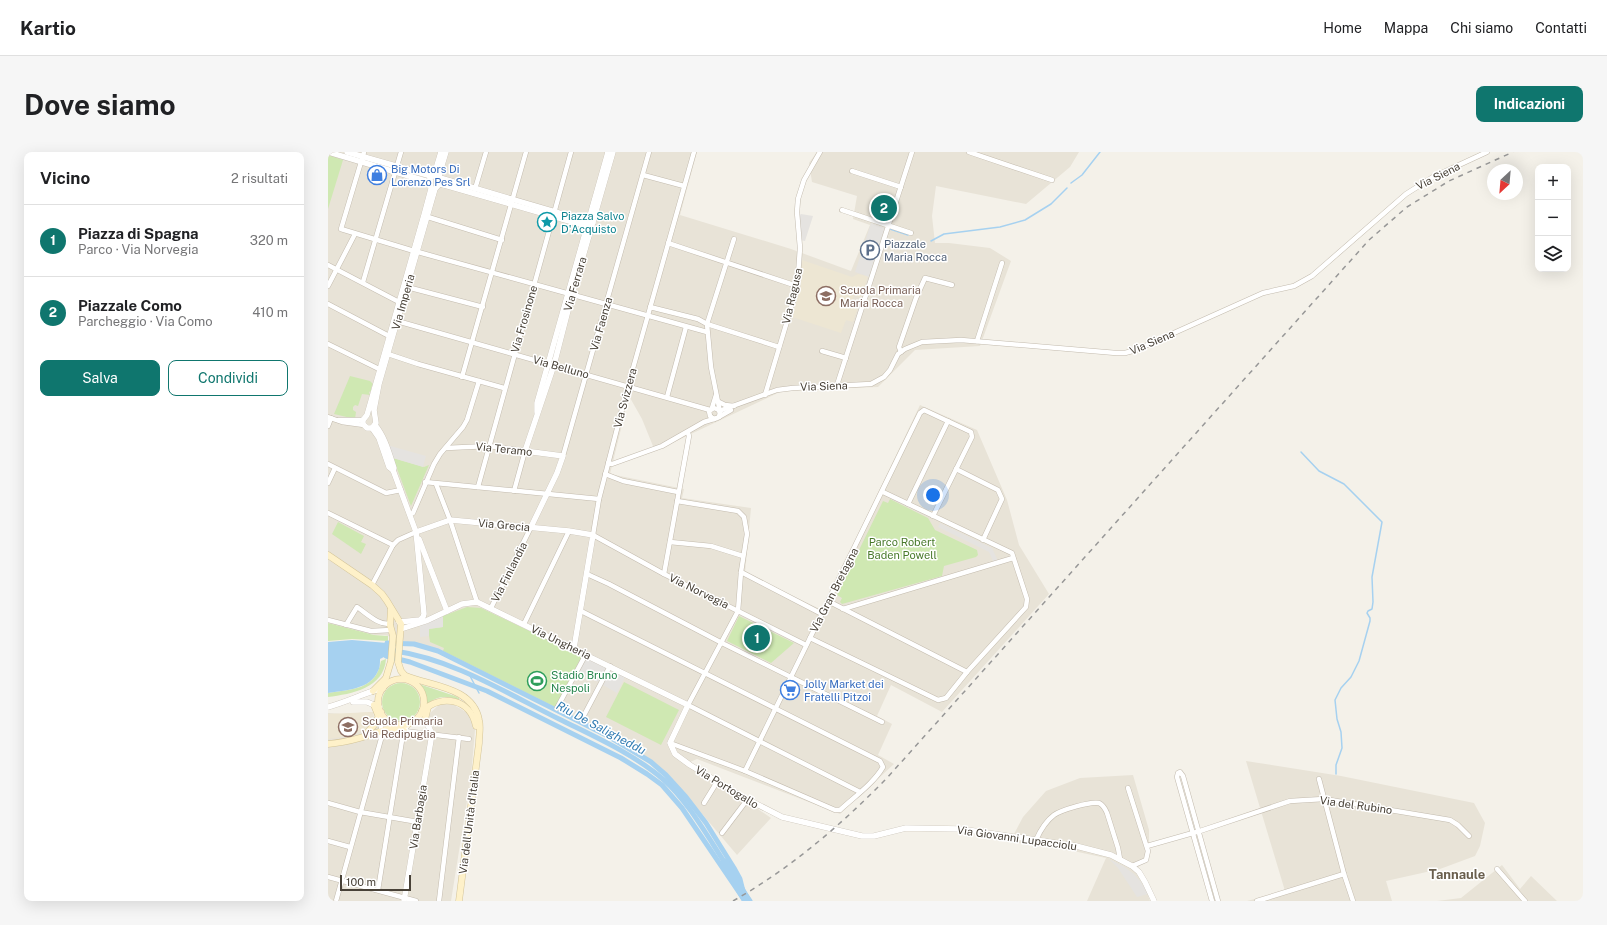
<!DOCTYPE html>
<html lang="it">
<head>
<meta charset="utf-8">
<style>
	:root { --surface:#fff; --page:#f6f6f6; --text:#202124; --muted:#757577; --line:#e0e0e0; --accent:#0f766e }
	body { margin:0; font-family:"Public Sans",sans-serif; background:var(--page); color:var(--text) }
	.controls { position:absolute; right:12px; top:12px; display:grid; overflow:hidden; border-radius:8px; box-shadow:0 4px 16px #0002 }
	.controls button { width:36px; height:36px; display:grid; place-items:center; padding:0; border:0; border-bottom:1px solid var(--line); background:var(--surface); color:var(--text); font:20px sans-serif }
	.compass { position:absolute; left:1159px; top:12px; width:36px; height:36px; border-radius:50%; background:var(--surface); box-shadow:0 4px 16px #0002; rotate:206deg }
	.scale { position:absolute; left:12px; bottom:10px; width:71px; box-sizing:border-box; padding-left:4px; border:2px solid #484137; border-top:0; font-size:11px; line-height:14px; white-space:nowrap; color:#484137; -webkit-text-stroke:3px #fff; paint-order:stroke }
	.you { position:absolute; left:605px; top:343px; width:14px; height:14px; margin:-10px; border:3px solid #fff; border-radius:50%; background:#1a73e8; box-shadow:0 0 0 6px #1a73e833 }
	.badge { display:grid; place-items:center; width:26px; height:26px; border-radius:50%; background:var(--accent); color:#fff; font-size:13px; font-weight:700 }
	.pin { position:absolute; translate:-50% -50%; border:2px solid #fff; box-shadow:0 1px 4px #0006 }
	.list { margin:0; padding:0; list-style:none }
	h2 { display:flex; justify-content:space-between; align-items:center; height:52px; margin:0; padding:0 16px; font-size:17px }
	h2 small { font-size:13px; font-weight:400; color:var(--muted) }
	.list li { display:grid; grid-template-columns:26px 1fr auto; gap:12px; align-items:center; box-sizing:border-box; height:72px; padding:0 16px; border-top:1px solid var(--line) }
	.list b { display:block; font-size:15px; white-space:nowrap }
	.list p { margin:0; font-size:13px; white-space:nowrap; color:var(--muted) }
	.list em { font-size:13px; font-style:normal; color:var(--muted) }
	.actions { display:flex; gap:8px; padding:12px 16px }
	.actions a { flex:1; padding:9px 0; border:1px solid var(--accent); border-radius:8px; text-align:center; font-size:14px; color:var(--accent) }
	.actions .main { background:var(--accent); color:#fff }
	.icon { flex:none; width:22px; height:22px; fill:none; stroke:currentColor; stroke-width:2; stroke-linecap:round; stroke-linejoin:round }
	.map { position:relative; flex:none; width:1255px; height:749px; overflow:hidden; border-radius:8px }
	header { display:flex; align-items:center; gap:24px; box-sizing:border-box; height:56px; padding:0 20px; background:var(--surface); border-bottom:1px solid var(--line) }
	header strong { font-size:19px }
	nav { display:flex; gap:22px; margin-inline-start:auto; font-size:14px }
	.intro { display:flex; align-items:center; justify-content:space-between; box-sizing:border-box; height:96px; padding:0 24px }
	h1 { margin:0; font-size:28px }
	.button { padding:10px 18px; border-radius:8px; background:var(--accent); color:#fff; font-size:14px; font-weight:700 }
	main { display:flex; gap:24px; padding:0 24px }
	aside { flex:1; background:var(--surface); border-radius:8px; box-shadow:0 4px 16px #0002 }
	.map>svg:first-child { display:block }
	.residential { fill:#e8e3d7 }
	.education { fill:#ede6d3 }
	.green { fill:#cfe8b2 }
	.parking { fill:#e5e3e0 }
	.water { fill:#a6d1f0 }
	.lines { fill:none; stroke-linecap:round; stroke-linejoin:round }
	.stream { stroke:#a6d1f0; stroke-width:1.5 }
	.canal { stroke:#a6d1f0; stroke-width:5 }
	.river { stroke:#a6d1f0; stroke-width:9 }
	.minor-casing { stroke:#c3bbae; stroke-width:5.5 }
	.tertiary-casing { stroke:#c3bbae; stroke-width:6 }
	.secondary-casing { stroke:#d3c499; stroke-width:7 }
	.minor { stroke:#fff; stroke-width:4.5 }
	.tertiary { stroke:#fff; stroke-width:5.5 }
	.secondary { stroke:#fef1c9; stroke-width:6 }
	.rail { stroke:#979797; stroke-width:1.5; stroke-dasharray:5 5; stroke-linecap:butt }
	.labels { text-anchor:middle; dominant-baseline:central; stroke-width:3; stroke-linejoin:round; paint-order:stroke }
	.shop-label { font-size:11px; fill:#366cbe; stroke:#fff; text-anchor:start }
	.street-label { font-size:11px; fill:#484137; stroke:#fff }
	.culture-label { font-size:11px; fill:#0d838f; stroke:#fff; text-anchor:start }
	.service-label { font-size:11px; fill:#4e5e75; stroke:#fff; text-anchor:start }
	.education-label { font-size:11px; fill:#785e54; stroke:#fff; text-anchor:start }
	.park-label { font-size:11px; fill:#48792a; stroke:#fff }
	.leisure-label { font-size:11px; fill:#27864d; stroke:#fff; text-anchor:start }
	.water-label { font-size:12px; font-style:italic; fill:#317cb3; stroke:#fff }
	.quarter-label { font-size:13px; font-weight:bold; fill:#6a5f4e; stroke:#fff }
</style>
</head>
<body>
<header>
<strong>Kartio</strong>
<nav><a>Home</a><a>Mappa</a><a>Chi siamo</a><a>Contatti</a></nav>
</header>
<div class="intro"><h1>Dove siamo</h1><a class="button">Indicazioni</a></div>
<main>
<aside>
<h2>Vicino<small>2 risultati</small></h2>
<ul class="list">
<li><span class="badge">1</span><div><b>Piazza di Spagna</b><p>Parco · Via Norvegia</p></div><em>320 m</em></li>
<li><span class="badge">2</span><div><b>Piazzale Como</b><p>Parcheggio · Via Como</p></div><em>410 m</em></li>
</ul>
<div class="actions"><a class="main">Salva</a><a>Condividi</a></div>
</aside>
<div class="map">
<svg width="1255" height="749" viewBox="0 0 1255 749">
	<rect width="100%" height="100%" fill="#f4f1e9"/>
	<g class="residential">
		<polygon points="0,0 369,0 352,63 463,97 523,119 542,73 525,67 529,44 484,30 481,11 489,0 751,0 742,15 698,52 608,34 604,64 607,91 621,91 662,96 683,109 652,194 587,198 550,235 456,238 327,299 314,267 301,244 282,322 356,337 354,346 423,356 417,421 494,458 592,253 649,278 679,348 691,393 721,442 614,560 563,533 549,564 564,572 550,603 566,612 512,662 369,607 362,610 443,666 409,703 341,623 275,582 117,502 57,483 46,483 0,471"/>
		<polygon points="112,552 126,553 143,563 147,578 143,624 123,749 0,749 0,561 14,562 45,560 46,569 56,580 97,581 101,562"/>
		<polygon points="918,609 1013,624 1146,651 1157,671 1152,694 1147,704 1112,717 1058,729 1064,749 919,749 957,739"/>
		<polygon points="805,623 821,678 821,706 810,715 822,749 759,749 778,706 750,700 685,690 686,682 695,665 718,639 752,626"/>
		<polygon points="1174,713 1192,737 1203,724 1229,749 1109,749 1133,746"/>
	</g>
	<g class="education">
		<polygon points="474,108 524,125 530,122 540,124 533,146 526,143 524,150 531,152 525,170 518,168 513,181 464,165 473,134"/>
		<polygon points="45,560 46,569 37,578 21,584 21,587 19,584 0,587 0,562"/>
	</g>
	<g class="green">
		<polygon points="0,3 15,8 0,57"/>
		<polygon points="22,224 42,229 45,232 43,236 43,239 41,240 42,243 34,242 30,254 27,253 25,255 25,258 28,260 27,267 6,262"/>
		<polygon points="65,306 96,315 101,313 83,354"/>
		<polygon points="562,347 600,366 607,378 649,398 650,403 648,405 616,414 614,424 514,452 512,450 514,446 509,443 555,349 560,351"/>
		<polygon points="10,370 36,384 33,390 38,392 33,402 4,382"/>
		<polygon points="139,455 153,456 254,504 227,555 115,499 116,496 102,490 100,477 115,475 115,464"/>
		<polygon points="411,464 466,491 443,511 399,489"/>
		<polygon points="0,471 46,483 60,484 60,489 24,487 0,489"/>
		<path d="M58,507C56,536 24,542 0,545V541C24,537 48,538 53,509Z"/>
		<polygon points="296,530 351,558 333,593 278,565"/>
		<circle cx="73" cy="550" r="19"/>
		<path d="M91,532L127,544L131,546V548C118,543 107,544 97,554L95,540Z"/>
	</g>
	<g class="parking">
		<polygon points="552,43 566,47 559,70 545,65"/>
		<polygon points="473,62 485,64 477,89 472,88 469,65"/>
		<polygon points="543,71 557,76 541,125 527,120"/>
		<polygon points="59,293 98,304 95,315 65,306"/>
		<polygon points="612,371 664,396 670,409 666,411 661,400 610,375"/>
		<polygon points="115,464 115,475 101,477 101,484 92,485 92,474"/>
		<polygon points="258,505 279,515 270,530 250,519"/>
		<polygon points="283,518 297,525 289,541 275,533"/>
		<polygon points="781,707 795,714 806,722 813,730 820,742 809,745 790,716"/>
	</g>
	<path class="water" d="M24,488L59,491L58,504L52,507C52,511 52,516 50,519C42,538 17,538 0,541V490Z"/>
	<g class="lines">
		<g class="stream">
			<polyline points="743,31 754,23 772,0"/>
			<polyline points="562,77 580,83"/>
			<polyline points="603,89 616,82 672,75 697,68 723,52 739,36"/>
			<polyline points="973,300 991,319 1016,332 1054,370 1044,425 1045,450 1044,457 1040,459 1039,461 1042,466 1042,469 1031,509 1023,525 1013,536 1007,548 1009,567 1013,580 1014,596 1008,613 1008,622"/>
			<polyline points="142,524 151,541"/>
		</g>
		<g class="canal">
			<path d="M67,499C124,507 180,542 231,567C267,585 306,602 336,628C359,648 380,685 397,711"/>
			<polyline points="417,749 354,656 334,633 319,622 293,606 159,539 82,510 58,504 59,491 86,492 110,499 280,584 323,610 338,623 358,645 378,671 406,716 412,727 415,739 422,749"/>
		</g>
		<polyline class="river" points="397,711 419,749"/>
		<g class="minor-casing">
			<g id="minor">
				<polyline points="36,0 13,77 86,99"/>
				<polyline points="366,0 300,234 271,347 265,383 336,422 478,493"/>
				<polyline points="641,0 724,28"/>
				<polyline points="524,19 573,35"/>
				<polyline points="315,23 356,34"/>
				<polyline points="147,37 158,0"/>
				<polyline points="514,58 583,81"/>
				<polyline points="100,65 174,88"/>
				<polyline points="340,91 469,134"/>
				<polyline points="90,100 379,180"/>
				<polyline points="0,113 71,150"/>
				<polyline points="35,130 73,0"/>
				<polyline points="0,134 27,82"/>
				<polyline points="79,135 155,155"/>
				<polyline points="0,152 61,184"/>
				<polyline points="322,155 370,167 379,172 451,195"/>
				<polyline points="69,169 382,258"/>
				<polyline points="649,189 674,111"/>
				<polyline points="0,192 51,217"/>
				<polyline points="494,199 518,206"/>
				<polyline points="573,200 571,195 588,146 597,126 624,133"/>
				<polyline points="60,202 90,212 176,236"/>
				<polyline points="134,225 198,0"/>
				<polyline points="509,233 584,0"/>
				<polyline points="437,243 466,146 470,124 472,96 469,60 470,47 476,28 492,0"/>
				<polyline points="339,245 358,175"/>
				<polyline points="389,249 397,253 406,254"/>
				<polyline points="384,256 388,243"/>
				<polyline points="391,259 449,238 465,236 543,232 556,225 562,218 570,202 577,197 594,190 633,188 788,201 797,201 808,198 935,141 966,134 984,124 1078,42 1105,25 1159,0"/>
				<polyline points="0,265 14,270 36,273"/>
				<polyline points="391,265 392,260 383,215 379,172 406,87"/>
				<polyline points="386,267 382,264 381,259 386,256 391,258"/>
				<polyline points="10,268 35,268"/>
				<polyline points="0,274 3,266"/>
				<polyline points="118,296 161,294 197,299 186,339"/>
				<polyline points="235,304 321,0"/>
				<polyline points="280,311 284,312 334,294 376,270 389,266 403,258"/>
				<polyline points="0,312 58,341 73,338"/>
				<polyline points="628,317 670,338 674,347 655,388"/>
				<polyline points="277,322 295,329 350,340"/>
				<polyline points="97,330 271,347"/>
				<polyline points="0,331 7,316"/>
				<polyline points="108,332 122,368 149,450"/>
				<polyline points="150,335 243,0"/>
				<polyline points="349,349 410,359 416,365 419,382 413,420 410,459 360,553 532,640"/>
				<polyline points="580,352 620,269"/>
				<polyline points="0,361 65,393"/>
				<polyline points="82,362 85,361 106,312 112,302 135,275 139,268 151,229"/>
				<polyline points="342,390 383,394 415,404"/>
				<polyline points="413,420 494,462"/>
				<polyline points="259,422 281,432 396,492 554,570"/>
				<polyline points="336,422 361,284 360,281"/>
				<polyline points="44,433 65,393 70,388 88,380"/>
				<polyline points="500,449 639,520"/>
				<polyline points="163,456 203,375"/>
				<polyline points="515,457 685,406"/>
				<path d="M253,459L552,609L555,615C545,632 526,645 512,658H507L417,619L342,591"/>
				<polyline points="0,468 43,479 63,478"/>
				<polyline points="196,472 241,379"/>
				<path d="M18,473L29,455C38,461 52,475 63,471"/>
				<polyline points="482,486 610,548 618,546 639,520 698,455 699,447 684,401 555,340"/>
				<polyline points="229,556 258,502"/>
				<polyline points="254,567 282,514"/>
				<polyline points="76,579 141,587"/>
				<polyline points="417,619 592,261 596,258 643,280 644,285 605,364"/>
				<polyline points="991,627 1016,722 1025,749"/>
				<polyline points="800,636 820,699 818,708 804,714"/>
				<polyline points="0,651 32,660 90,670"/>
				<polyline points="376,651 389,630"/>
				<polyline points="394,681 419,648"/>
				<path d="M708,688C712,679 718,669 726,663C733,658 763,649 771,651C775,653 777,656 779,661L790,696L792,707"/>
				<polyline points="0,689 22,695"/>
				<polyline points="819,694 872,679 962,649 996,647 1122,668 1130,673 1141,684"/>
				<polyline points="1169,717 1197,749"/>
				<polyline points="0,725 88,749"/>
				<polyline points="50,738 75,582 80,572"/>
				<polyline points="8,749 53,587 53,563"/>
				<polyline points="111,749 131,585"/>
				<polyline points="884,749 849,625 850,621 852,620 855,624 890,749"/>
				<polyline points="929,749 1016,722"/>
			</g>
		</g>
		<g class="tertiary-casing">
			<g id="tertiary">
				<polyline points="0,0 101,30"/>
				<polyline points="19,0 103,24"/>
				<polyline points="106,23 113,0"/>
				<polyline points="111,25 106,23 102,26 103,37 96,63 39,263 35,268 35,272 39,276 44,276 48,271 46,258 51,232 107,37 113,30 111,23 118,0"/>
				<polyline points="112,26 265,71"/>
				<polyline points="110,33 113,32 262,75"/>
				<polyline points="209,260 209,251 280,0"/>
				<path d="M47,273C57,285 61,301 66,316L65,318"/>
				<polyline points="44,276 51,286 61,315 65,318 88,380 96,462 95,465 92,468 71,470"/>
				<polyline points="203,375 229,321 235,304 197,299 226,213 244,143 285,0"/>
				<polyline points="88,380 122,368 241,379 265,383 246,496"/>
				<polyline points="91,387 119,459"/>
				<polyline points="73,477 98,469 134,452 149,450 360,553 342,591 347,602 362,613 415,645 454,665 534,684 546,684 578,676 633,677 748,694 783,703 804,714 811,720 817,730 826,749"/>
				<polyline points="25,550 39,550 51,555"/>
				<path d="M0,555C19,550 36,541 55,536"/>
				<polyline points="76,749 104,582 97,567"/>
			</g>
		</g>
		<g class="secondary-casing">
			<g id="secondary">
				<polyline points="0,403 44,433 54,442 59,449 73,472 70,510 73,519 80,527"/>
				<path d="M78,524C103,534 145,535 151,568C153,575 151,583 151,591L131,749"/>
				<circle cx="73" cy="550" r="23"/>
				<polyline points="55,536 63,509 65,484 62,473 63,457"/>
				<polyline points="45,539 57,527"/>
				<polyline points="46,553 50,563"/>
				<path d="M94,559C114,542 142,546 148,574"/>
				<polyline points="97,567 100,555"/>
				<polyline points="62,577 76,579"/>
				<polyline points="37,583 47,572 53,560"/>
				<path d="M0,592C25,590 48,581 71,573"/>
			</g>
		</g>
		<use href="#minor" class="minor"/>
		<use href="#tertiary" class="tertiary"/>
		<use href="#secondary" class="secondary"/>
		<path class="rail" d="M405,749C463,716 513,673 559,626L1041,88L1079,55L1121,29L1185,0"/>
	</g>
	<defs>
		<g id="shop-ring" transform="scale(1)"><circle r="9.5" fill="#fff" stroke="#3f7fe0" stroke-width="1.5"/><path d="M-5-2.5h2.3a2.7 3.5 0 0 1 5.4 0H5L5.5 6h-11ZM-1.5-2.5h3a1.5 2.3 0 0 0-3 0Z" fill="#3f7fe0"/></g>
		<g id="sight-ring" transform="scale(1)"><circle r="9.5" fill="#fff" stroke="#0f9aa8" stroke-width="1.5"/><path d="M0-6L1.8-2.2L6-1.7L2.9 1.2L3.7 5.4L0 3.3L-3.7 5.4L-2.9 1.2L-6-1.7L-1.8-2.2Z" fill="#0f9aa8"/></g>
		<g id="parking-ring" transform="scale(1)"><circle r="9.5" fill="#fff" stroke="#5c6f8a" stroke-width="1.5"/><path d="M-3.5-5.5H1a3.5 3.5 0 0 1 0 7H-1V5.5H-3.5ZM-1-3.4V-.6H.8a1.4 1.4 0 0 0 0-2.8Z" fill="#5c6f8a"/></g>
		<g id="school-ring" transform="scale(1)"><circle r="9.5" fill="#fff" stroke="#8d6e63" stroke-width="1.5"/><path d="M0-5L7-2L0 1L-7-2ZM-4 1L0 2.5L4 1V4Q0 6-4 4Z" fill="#8d6e63"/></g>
		<g id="stadium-ring" transform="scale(1)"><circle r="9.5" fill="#fff" stroke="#2e9e5b" stroke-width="1.5"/><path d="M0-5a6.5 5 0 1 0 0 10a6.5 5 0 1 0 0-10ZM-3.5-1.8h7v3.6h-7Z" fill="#2e9e5b"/></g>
		<g id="supermarket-ring" transform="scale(1)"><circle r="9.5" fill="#fff" stroke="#3f7fe0" stroke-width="1.5"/><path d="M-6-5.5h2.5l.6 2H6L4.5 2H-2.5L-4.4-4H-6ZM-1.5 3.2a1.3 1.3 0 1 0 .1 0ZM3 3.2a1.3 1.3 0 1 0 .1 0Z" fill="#3f7fe0"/></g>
	</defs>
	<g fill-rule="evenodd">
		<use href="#shop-ring" x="49" y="23"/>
		<use href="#sight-ring" x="219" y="70"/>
		<use href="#parking-ring" x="542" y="98"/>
		<use href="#school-ring" x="498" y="144"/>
		<use href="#stadium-ring" x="209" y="529"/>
		<use href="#supermarket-ring" x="462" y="538"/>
		<use href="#school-ring" x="20" y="575"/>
	</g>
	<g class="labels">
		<g class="shop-label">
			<text x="63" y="17">Big Motors Di<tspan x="63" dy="13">Lorenzo Pes Srl</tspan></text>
			<text x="476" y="532">Jolly Market dei<tspan x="476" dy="13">Fratelli Pitzoi</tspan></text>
		</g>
		<g class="street-label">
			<text transform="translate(1110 24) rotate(-27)">Via Siena</text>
			<text transform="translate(247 132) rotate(-74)">Via Ferrara</text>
			<text transform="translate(464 144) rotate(-77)">Via Ragusa</text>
			<text transform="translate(75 150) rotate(-74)">Via Imperia</text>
			<text transform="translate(196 167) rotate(-74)">Via Frosinone</text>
			<text transform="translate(273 172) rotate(-74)">Via Faenza</text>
			<text transform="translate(824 190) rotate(-23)">Via Siena</text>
			<text transform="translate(233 215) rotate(16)">Via Belluno</text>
			<text transform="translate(496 234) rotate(-2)">Via Siena</text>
			<text transform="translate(297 246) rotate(-75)">Via Svizzera</text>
			<text transform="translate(176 297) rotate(6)">Via Teramo</text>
			<text transform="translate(176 373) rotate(5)">Via Grecia</text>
			<text transform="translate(181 420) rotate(-63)">Via Finlandia</text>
			<text transform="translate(506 438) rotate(-63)">Via Gran Bretagna</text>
			<text transform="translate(371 439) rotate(26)">Via Norvegia</text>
			<text transform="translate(233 490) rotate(26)">Via Ungheria</text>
			<text transform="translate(399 635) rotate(31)">Via Portogallo</text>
			<text transform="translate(1028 653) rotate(8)">Via del Rubino</text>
			<text transform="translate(90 665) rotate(-81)">Via Barbagia</text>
			<text transform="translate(141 670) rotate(-83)">Via dell'Unità d'Italia</text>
			<text transform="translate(689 686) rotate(8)">Via Giovanni Lupacciolu</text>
		</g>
		<g class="culture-label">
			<text x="233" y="64">Piazza Salvo<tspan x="233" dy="13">D'Acquisto</tspan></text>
		</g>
		<g class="service-label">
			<text x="556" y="92">Piazzale<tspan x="556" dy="13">Maria Rocca</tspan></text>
		</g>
		<g class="education-label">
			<text x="512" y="138">Scuola Primaria<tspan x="512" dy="13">Maria Rocca</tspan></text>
			<text x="34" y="569">Scuola Primaria<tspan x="34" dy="13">Via Redipuglia</tspan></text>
		</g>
		<g class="park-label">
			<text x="574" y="390">Parco Robert<tspan x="574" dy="13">Baden Powell</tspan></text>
		</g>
		<g class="leisure-label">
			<text x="223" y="523">Stadio Bruno<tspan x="223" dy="13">Nespoli</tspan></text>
		</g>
		<g class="water-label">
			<text transform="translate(273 576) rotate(28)">Riu De Saligheddu</text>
		</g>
		<g class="quarter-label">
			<text x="1129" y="722">Tannaule</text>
		</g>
	</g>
</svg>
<div class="controls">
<button>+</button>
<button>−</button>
<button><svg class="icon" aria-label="layers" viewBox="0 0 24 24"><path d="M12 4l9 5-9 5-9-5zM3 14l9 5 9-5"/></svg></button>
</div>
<svg class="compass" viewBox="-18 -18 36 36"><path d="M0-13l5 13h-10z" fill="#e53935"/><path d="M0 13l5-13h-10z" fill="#757577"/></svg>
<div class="scale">100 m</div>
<div class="you"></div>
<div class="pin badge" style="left:429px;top:486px">1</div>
<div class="pin badge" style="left:556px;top:56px">2</div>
</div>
</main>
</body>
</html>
